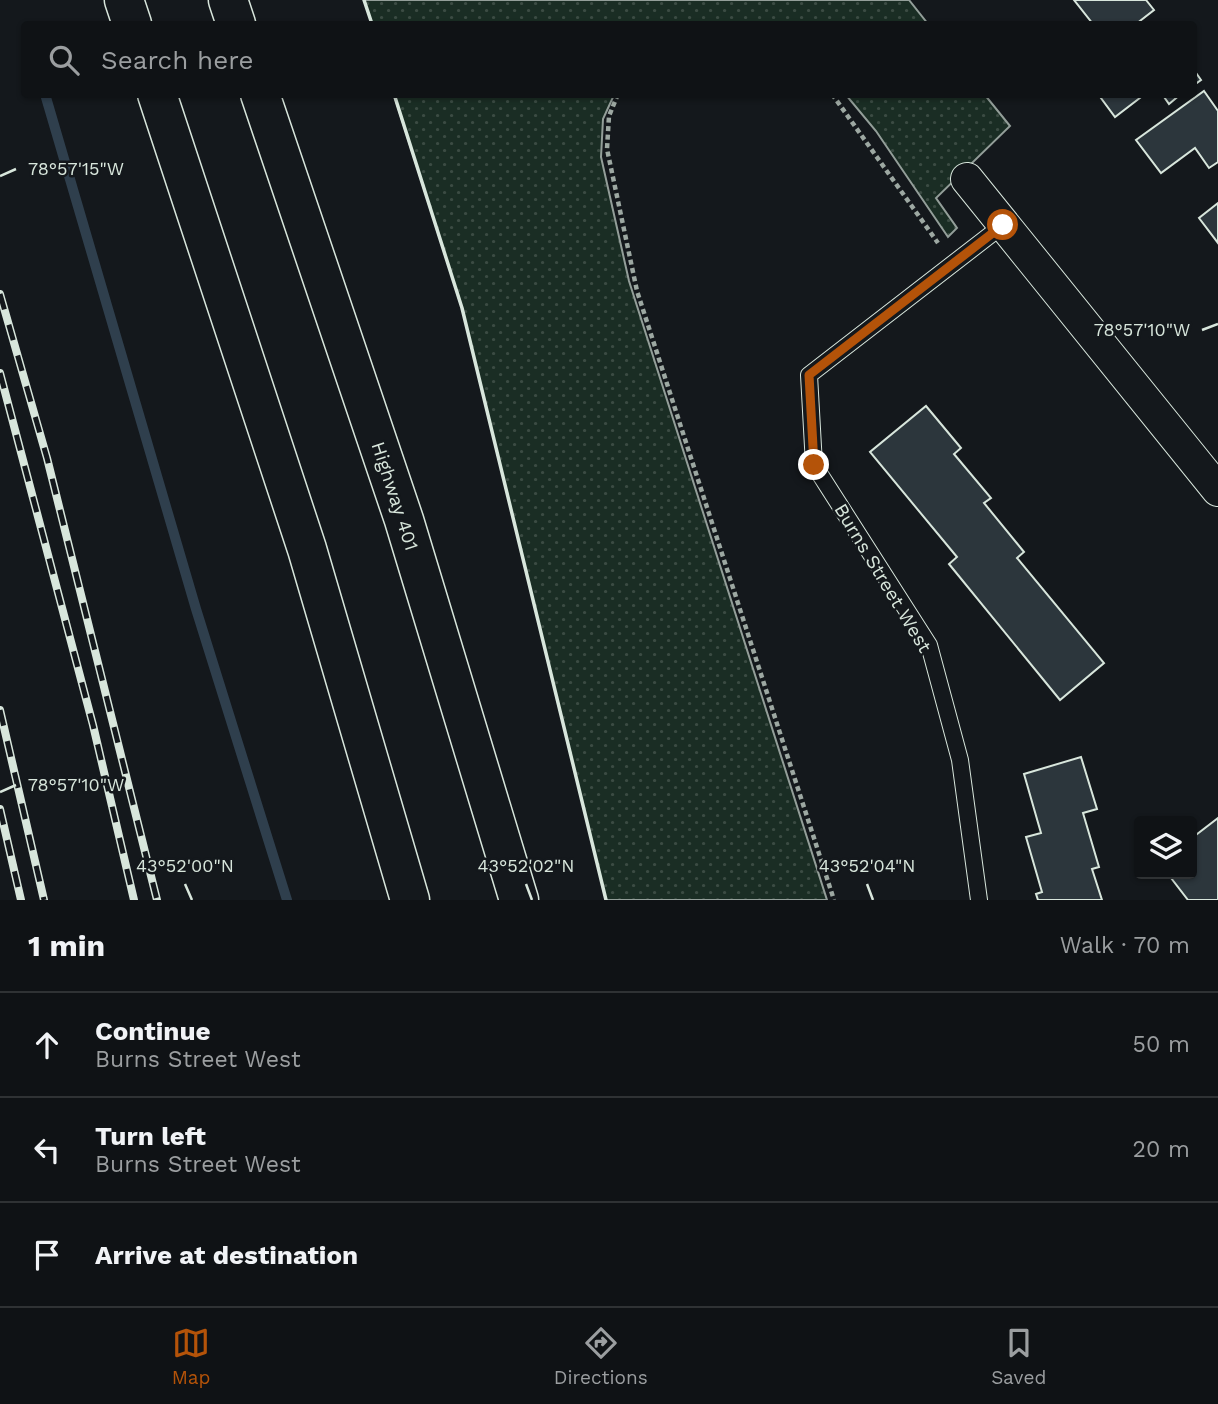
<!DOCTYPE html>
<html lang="en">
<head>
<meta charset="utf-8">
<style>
	:root { --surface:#0f1215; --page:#181b1e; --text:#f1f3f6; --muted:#9b9ea0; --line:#2f3234; --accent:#b45309 }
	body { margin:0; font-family:"Work Sans",sans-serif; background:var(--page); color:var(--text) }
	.controls { position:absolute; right:21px; bottom:21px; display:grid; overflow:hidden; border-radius:7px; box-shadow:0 2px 5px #0004 }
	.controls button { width:63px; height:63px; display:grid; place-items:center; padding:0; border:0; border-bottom:2px solid var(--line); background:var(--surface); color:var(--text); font:35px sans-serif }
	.stop { position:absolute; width:21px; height:21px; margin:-16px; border:5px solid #b45309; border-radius:50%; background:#fff }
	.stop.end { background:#b45309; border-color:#fff; box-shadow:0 2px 7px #0008 }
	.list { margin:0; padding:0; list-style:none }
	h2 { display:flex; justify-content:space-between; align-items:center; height:91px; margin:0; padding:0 28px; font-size:30px }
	h2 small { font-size:23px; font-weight:400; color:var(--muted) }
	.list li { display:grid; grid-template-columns:46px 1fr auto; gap:21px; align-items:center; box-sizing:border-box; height:105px; padding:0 28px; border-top:2px solid var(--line) }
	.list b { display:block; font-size:26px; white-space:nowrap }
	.list p { margin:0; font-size:23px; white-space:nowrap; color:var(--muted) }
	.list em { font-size:23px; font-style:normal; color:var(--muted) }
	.icon { flex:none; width:38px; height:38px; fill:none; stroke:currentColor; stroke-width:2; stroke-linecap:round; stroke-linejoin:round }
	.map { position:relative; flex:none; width:1218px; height:900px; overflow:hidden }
	.search { position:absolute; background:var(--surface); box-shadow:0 2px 5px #0004; left:21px; right:21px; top:21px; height:77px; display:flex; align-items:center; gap:18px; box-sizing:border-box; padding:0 24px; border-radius:7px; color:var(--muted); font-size:26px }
	.sheet { height:406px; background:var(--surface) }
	nav { display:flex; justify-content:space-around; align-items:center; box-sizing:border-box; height:98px; border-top:2px solid var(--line); background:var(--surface); font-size:19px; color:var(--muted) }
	nav a { display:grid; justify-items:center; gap:4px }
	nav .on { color:var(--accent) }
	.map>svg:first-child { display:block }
	.grass { fill:url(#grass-dots); stroke:#939e99; stroke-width:2 }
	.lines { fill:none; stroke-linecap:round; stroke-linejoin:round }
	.stream { stroke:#2f3f4d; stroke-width:10 }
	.building { fill:#2c363c; stroke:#d8e6dc; stroke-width:2 }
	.service-casing { stroke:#d8e6dc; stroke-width:18 }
	.minor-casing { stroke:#d8e6dc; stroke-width:34 }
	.motorway-casing { stroke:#d8e6dc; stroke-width:41 }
	.path { stroke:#9da8a2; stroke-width:4.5; stroke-dasharray:5 3.5; stroke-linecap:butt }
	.service { stroke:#14181c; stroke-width:16 }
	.minor { stroke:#14181c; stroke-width:32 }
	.motorway { stroke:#14181c; stroke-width:38 }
	.rail-casing { stroke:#d8e6dc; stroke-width:8 }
	.rail { stroke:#14181c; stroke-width:5; stroke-dasharray:16; stroke-linecap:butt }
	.wall { stroke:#d8e6dc; stroke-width:3.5 }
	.route { stroke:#b45309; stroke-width:9 }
	.ticks { fill:none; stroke:#d8e6dc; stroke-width:2.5 }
	.labels { text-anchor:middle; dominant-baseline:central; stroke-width:5; stroke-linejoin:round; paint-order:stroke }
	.street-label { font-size:19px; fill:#d8e6dc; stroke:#14181c }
	.ticks-label { font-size:18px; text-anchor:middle; fill:#d8e6dc; stroke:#14181c; stroke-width:5; stroke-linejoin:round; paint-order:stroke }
</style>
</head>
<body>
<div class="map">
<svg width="1218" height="900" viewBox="0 0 1218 900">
	<defs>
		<pattern id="grass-dots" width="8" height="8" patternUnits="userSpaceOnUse" patternTransform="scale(1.75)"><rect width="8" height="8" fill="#1a2d24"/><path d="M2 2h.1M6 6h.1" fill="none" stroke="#3b4b43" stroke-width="1.8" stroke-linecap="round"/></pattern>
	</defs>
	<rect width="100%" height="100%" fill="#14181c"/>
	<g class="grass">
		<polygon points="364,0 909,0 928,24 742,24 718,22 711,24 372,24"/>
		<polygon points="394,95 614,95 603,119 601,157 629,281 827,900 606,900 462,308"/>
		<polygon points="846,95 985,95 1010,126 936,198 957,228 948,237 876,131"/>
	</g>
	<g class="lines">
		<polyline class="stream" points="45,94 196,609 287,900"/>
	</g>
	<g class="building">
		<polygon points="1074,0 1146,0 1154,10 1136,24 1093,24"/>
		<polygon points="1194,70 1201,80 1194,85"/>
		<polygon points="1204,91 1218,111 1218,162 1209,168 1195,148 1161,173 1136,140"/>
		<polygon points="1098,94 1145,94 1115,117"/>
		<polygon points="1162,94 1181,94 1169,104"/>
		<polygon points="1218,203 1218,243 1199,218"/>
		<polygon points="926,406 961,448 954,454 991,498 984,503 1024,552 1017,558 1104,663 1060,700 949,564 957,557 870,452"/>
		<polygon points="1081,757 1097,809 1083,813 1099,867 1092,869 1102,900 1038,900 1036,894 1042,892 1026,837 1041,833 1024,774"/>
		<polygon points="1218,818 1218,900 1188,900 1168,874 1192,874 1192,838"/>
	</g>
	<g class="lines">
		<g class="service-casing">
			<polyline id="service" points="979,900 960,760 929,645 814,465 809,375 1003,225"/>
		</g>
		<g class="minor-casing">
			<polyline id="minor" points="967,179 1218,490"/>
		</g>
		<g class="motorway-casing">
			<g id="motorway">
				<polyline points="124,0 132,24"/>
				<polyline points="228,0 236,24"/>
				<polyline points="157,94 307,549 410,900"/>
				<polyline points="260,94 404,520 519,900"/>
			</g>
		</g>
		<g class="path">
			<polyline points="618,94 609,116 607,149 637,291 834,900"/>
			<polyline points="832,94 938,243"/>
		</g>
		<use href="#service" class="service"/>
		<use href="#minor" class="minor"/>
		<use href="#motorway" class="motorway"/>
		<g class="rail-casing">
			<g id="rail">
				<polyline points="0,294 47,458 157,900"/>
				<polyline points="0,373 93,725 134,900"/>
				<polyline points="0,710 44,900"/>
				<polyline points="0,809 21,900"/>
			</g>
		</g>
		<use href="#rail" class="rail"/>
		<g class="wall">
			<polyline points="364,0 372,24"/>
			<polyline points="394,94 462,308 606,900"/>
		</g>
	</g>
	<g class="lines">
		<polyline class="route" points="814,465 809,375 1003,225"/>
	</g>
	<path class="ticks" d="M0,176L16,169M1202,330L1218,324M0,792L16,785M185,884L192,900M526,884L532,900M867,884L873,900"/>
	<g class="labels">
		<g class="street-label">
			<text transform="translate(395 496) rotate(72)">Highway 401</text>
			<text transform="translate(883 578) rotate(59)">Burns Street West</text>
		</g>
	</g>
	<g class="ticks-label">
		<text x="76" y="175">78°57'15"W</text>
		<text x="1142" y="336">78°57'10"W</text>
		<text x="76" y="791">78°57'10"W</text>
		<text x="185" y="872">43°52'00"N</text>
		<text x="526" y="872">43°52'02"N</text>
		<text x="867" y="872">43°52'04"N</text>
	</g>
</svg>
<div class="controls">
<button><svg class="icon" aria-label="layers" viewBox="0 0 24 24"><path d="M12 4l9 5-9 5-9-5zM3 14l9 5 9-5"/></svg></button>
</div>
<div class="stop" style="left:1003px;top:225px"></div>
<div class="stop end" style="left:814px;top:465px"></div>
<div class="search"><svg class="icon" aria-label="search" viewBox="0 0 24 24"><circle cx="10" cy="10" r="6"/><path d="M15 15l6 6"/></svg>Search here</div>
</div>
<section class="sheet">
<h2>1 min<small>Walk · 70 m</small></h2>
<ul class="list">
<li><svg class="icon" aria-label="ahead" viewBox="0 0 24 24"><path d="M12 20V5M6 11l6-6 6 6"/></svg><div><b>Continue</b><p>Burns Street West</p></div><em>50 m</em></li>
<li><svg class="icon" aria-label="left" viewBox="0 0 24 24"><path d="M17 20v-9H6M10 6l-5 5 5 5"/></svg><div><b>Turn left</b><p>Burns Street West</p></div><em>20 m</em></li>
<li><svg class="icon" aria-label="arrive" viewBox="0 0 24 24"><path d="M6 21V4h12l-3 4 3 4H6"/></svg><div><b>Arrive at destination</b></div></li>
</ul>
</section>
<nav>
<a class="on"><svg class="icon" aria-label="map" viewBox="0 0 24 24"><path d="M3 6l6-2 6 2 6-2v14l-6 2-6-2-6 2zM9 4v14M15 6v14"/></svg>Map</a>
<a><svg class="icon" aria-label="directions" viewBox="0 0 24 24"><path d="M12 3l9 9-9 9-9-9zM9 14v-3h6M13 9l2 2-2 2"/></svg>Directions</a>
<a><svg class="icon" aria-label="saved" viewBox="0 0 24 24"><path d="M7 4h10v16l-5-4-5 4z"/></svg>Saved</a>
</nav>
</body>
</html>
